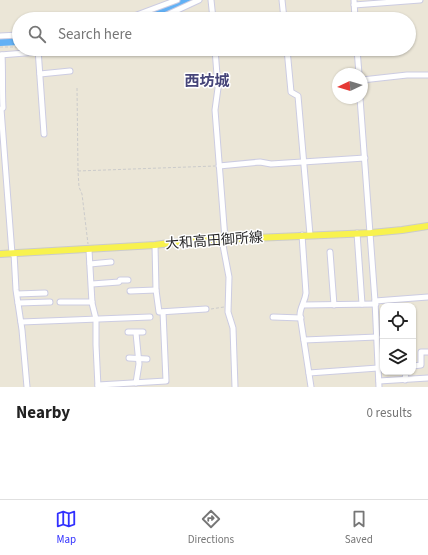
<!DOCTYPE html>
<html lang="en">
<head>
<meta charset="utf-8">
<style>
	:root { --surface:#fff; --page:#f6f6f6; --text:#222; --muted:#767676; --line:#e0e0e0; --accent:#3130ff }
	body { margin:0; font-family:"Source Sans 3","Noto Sans JP",sans-serif; background:var(--page); color:var(--text) }
	.controls { position:absolute; right:12px; bottom:12px; display:grid; overflow:hidden; border-radius:8px; box-shadow:0 1px 3px #0004 }
	.controls button { width:36px; height:36px; display:grid; place-items:center; padding:0; border:0; border-bottom:1px solid var(--line); background:var(--surface); color:var(--text); font:20px sans-serif }
	.compass { position:absolute; left:332px; top:68px; width:36px; height:36px; border-radius:50%; background:var(--surface); box-shadow:0 1px 3px #0004; rotate:266deg }
	.list { margin:0; padding:0; list-style:none }
	h2 { display:flex; justify-content:space-between; align-items:center; height:52px; margin:0; padding:0 16px; font-size:17px }
	h2 small { font-size:13px; font-weight:400; color:var(--muted) }
	.icon { flex:none; width:22px; height:22px; fill:none; stroke:currentColor; stroke-width:2; stroke-linecap:round; stroke-linejoin:round }
	.map { position:relative; flex:none; width:428px; height:387px; overflow:hidden }
	.search { position:absolute; background:var(--surface); box-shadow:0 1px 3px #0004; left:12px; right:12px; top:12px; height:44px; display:flex; align-items:center; gap:10px; box-sizing:border-box; padding:0 14px; border-radius:22px; color:var(--muted); font-size:15px }
	.sheet { height:112px; background:var(--surface) }
	nav { display:flex; justify-content:space-around; align-items:center; box-sizing:border-box; height:56px; border-top:1px solid var(--line); background:var(--surface); font-size:11px; color:var(--muted) }
	nav a { display:grid; justify-items:center; gap:2px }
	nav .on { color:var(--accent) }
	.map>svg:first-child { display:block }
	.lines { fill:none; stroke-linecap:round; stroke-linejoin:round }
	.river { stroke:#62b1f5; stroke-width:8 }
	.minor-casing { stroke:#cccce2; stroke-width:7 }
	.major-casing { stroke:#cbcbcb; stroke-width:8 }
	.path { stroke:#cbcbcb; stroke-width:1; stroke-dasharray:3 2; stroke-linecap:butt }
	.minor { stroke:#fff; stroke-width:5 }
	.major { stroke:#f8f24e; stroke-width:6 }
	.labels { text-anchor:middle; dominant-baseline:central; stroke-width:3; stroke-linejoin:round; paint-order:stroke }
	.street-label { font-size:14px; fill:#272727; stroke:#fff }
	.neighbourhood-label { font-size:15px; font-weight:bold; fill:#464579; stroke:#fff }
</style>
</head>
<body>
<div class="map">
<svg width="428" height="387" viewBox="0 0 428 387">
	<rect width="100%" height="100%" fill="#ebe6d7"/>
	<g class="lines">
		<g class="river">
			<polyline points="145,19 190,0"/>
			<polyline points="0,42 19,41"/>
		</g>
		<g class="minor-casing">
			<g id="minor">
				<polyline points="211,0 213,19"/>
				<polyline points="282,0 284,19"/>
				<polyline points="354,0 355,19"/>
				<polyline points="354,5 420,0"/>
				<polyline points="126,19 177,0"/>
				<polyline points="158,19 199,0"/>
				<polyline points="0,36 19,35"/>
				<polyline points="38,49 44,134"/>
				<polyline points="215,49 218,88 215,110 225,239"/>
				<polyline points="287,49 291,92 298,96 310,235"/>
				<polyline points="357,49 359,74"/>
				<polyline points="0,55 38,52"/>
				<path d="M2,55C3,73 2,90 3,108L1,109L12,254"/>
				<polyline points="40,74 70,71"/>
				<polyline points="362,80 407,75 428,75"/>
				<polyline points="360,98 375,301 379,387"/>
				<polyline points="219,166 260,162 271,164 365,158"/>
				<polyline points="357,233 362,304"/>
				<path d="M302,235L306,293C305,302 300,307 300,315L311,387"/>
				<polyline points="222,240 229,277 228,312 233,328 235,387"/>
				<polyline points="155,245 156,290 159,312 206,309"/>
				<polyline points="89,250 92,303 96,319 96,345 98,387"/>
				<polyline points="330,252 334,305"/>
				<polyline points="14,253 16,290 22,330 27,387"/>
				<polyline points="90,264 111,262"/>
				<polyline points="92,284 119,282 120,280 128,280"/>
				<polyline points="130,291 156,290"/>
				<polyline points="17,294 45,293"/>
				<polyline points="375,301 428,297"/>
				<polyline points="60,302 92,302"/>
				<polyline points="18,303 50,302"/>
				<polyline points="303,305 376,304"/>
				<polyline points="273,317 301,318"/>
				<polyline points="21,322 150,317"/>
				<polyline points="128,332 143,332"/>
				<polyline points="136,333 139,364 136,383"/>
				<polyline points="304,340 377,337"/>
				<polyline points="129,358 147,359"/>
				<polyline points="413,366 421,365 421,352 428,352"/>
				<polyline points="309,373 378,368"/>
				<polyline points="405,380 406,372"/>
				<polyline points="379,381 428,378"/>
				<polyline points="98,385 166,381 163,312"/>
			</g>
		</g>
		<g class="major-casing">
			<polyline id="major" points="0,254 155,245 184,241 371,233 402,230 428,226"/>
		</g>
		<g class="path">
			<polyline points="0,47 19,47"/>
			<polyline points="77,88 78,171 79,187 82,194 88,244"/>
			<polyline points="78,171 215,166"/>
			<polyline points="211,309 224,307"/>
		</g>
		<use href="#minor" class="minor"/>
		<use href="#major" class="major"/>
	</g>
	<g class="labels">
		<g class="street-label">
			<text transform="translate(214 241) rotate(-4)">大和高田御所線</text>
		</g>
		<g class="neighbourhood-label">
			<text x="207" y="81">西坊城</text>
		</g>
	</g>
</svg>
<div class="controls">
<button><svg class="icon" aria-label="locate" viewBox="0 0 24 24"><circle cx="12" cy="12" r="6"/><path d="M12 2v4M12 18v4M2 12h4M18 12h4"/></svg></button>
<button><svg class="icon" aria-label="layers" viewBox="0 0 24 24"><path d="M12 4l9 5-9 5-9-5zM3 14l9 5 9-5"/></svg></button>
</div>
<svg class="compass" viewBox="-18 -18 36 36"><path d="M0-13l5 13h-10z" fill="#e53935"/><path d="M0 13l5-13h-10z" fill="#767676"/></svg>
<div class="search"><svg class="icon" aria-label="search" viewBox="0 0 24 24"><circle cx="10" cy="10" r="6"/><path d="M15 15l6 6"/></svg>Search here</div>
</div>
<section class="sheet">
<h2>Nearby<small>0 results</small></h2>
<ul class="list">
</ul>
</section>
<nav>
<a class="on"><svg class="icon" aria-label="map" viewBox="0 0 24 24"><path d="M3 6l6-2 6 2 6-2v14l-6 2-6-2-6 2zM9 4v14M15 6v14"/></svg>Map</a>
<a><svg class="icon" aria-label="directions" viewBox="0 0 24 24"><path d="M12 3l9 9-9 9-9-9zM9 14v-3h6M13 9l2 2-2 2"/></svg>Directions</a>
<a><svg class="icon" aria-label="saved" viewBox="0 0 24 24"><path d="M7 4h10v16l-5-4-5 4z"/></svg>Saved</a>
</nav>
</body>
</html>
